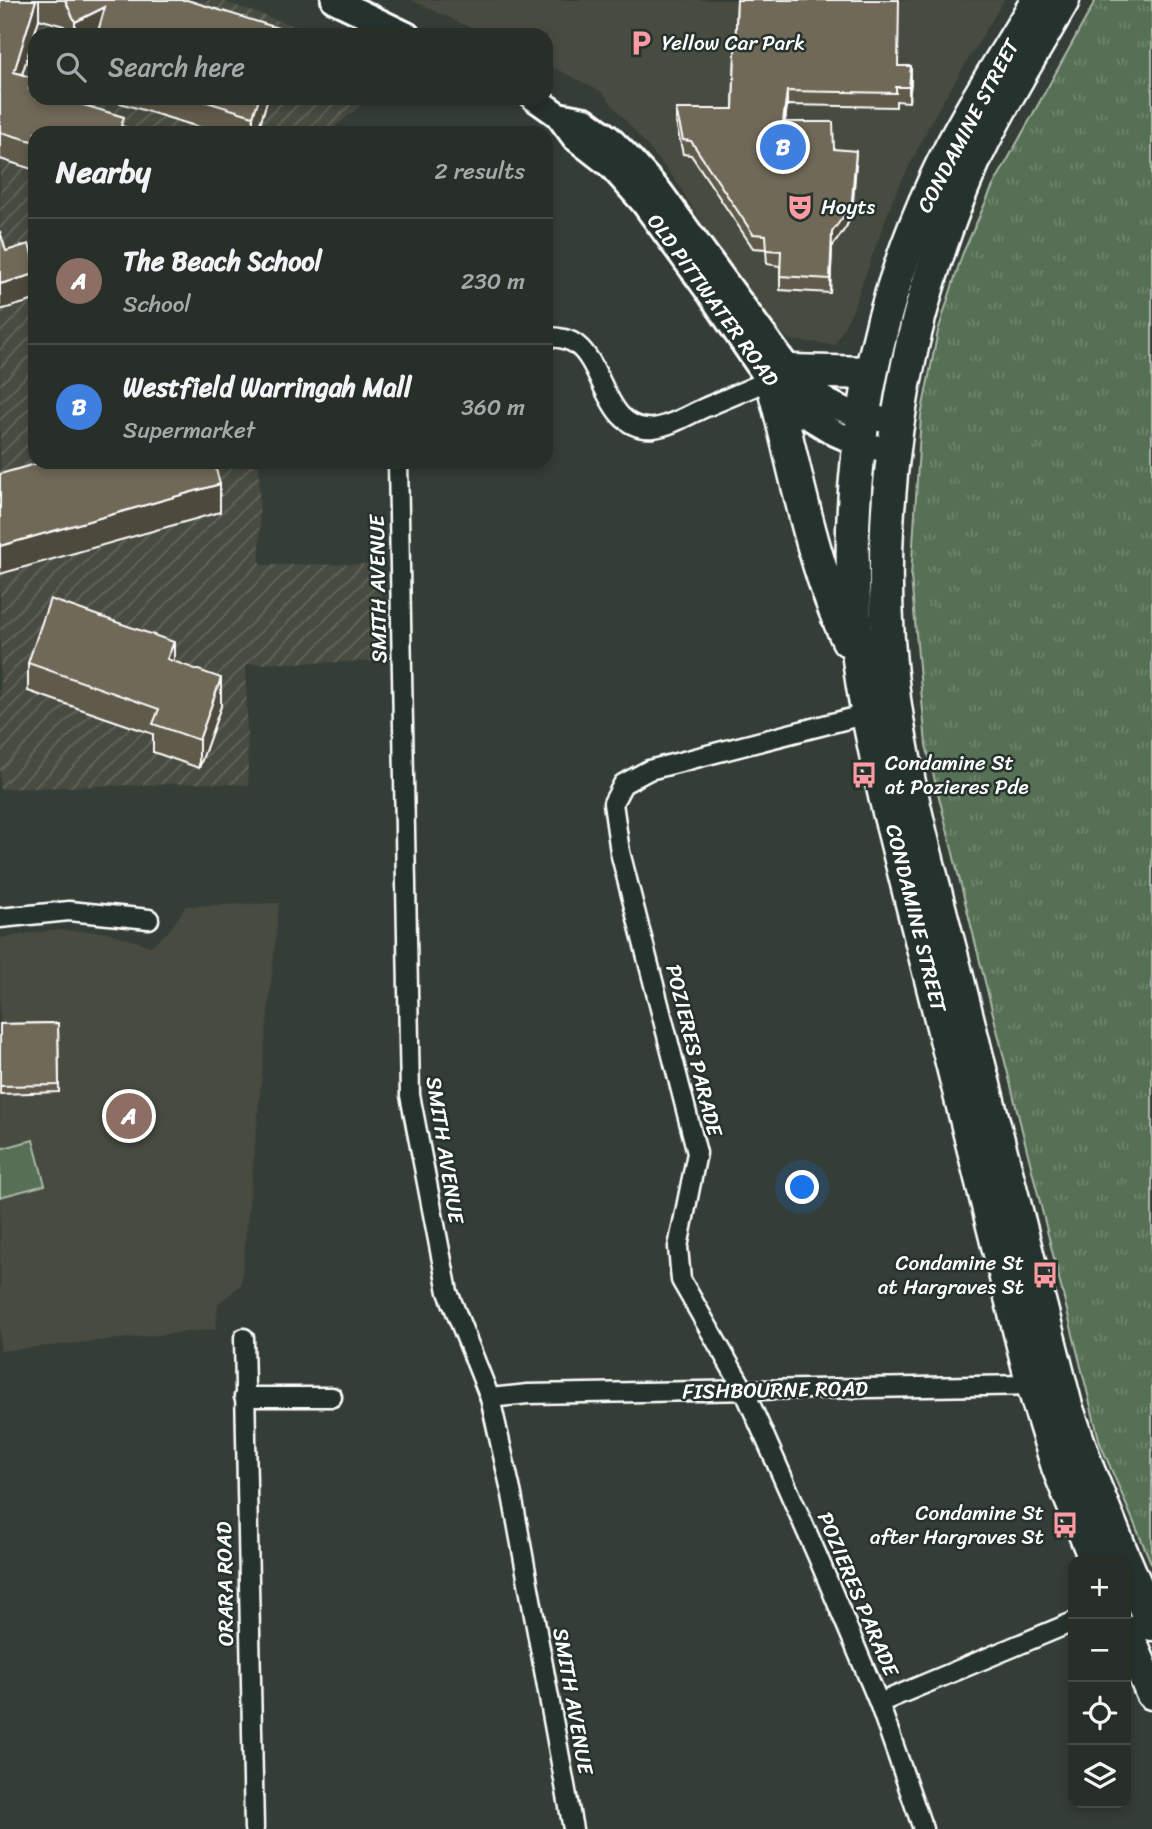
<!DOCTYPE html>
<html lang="en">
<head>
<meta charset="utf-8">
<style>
	:root { --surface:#282e28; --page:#343a34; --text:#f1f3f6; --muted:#a5a8a8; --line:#444a45; --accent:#95b2f1 }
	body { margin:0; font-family:Sriracha,sans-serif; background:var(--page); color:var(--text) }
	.controls { position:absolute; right:21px; bottom:21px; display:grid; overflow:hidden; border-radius:14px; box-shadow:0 4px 10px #0003 }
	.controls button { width:63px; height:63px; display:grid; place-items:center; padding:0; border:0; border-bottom:2px solid var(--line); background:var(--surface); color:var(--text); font:35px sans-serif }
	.you { position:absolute; left:803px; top:1188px; width:24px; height:24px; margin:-18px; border:5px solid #fff; border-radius:50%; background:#1a73e8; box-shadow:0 0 0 10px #1a73e833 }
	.badge { display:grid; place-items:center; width:46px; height:46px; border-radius:50%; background:var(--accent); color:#fff; font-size:23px; font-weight:700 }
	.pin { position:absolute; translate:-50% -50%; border:4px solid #fff; box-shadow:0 2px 7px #0006 }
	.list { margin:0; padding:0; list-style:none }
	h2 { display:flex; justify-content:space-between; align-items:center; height:91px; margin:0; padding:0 28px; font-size:30px }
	h2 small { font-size:23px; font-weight:400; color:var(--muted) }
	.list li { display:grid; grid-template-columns:46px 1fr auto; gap:21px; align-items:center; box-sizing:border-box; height:126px; padding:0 28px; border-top:2px solid var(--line) }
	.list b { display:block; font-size:26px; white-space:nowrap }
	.list p { margin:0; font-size:23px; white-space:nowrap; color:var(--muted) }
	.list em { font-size:23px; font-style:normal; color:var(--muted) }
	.icon { flex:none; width:38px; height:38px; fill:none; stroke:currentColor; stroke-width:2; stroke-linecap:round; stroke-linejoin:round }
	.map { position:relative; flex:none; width:1152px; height:1829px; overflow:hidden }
	.search { position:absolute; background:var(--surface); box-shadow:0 4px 10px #0003; left:28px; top:28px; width:525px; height:77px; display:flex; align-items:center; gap:18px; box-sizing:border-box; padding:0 24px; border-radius:21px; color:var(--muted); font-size:26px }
	.panel { position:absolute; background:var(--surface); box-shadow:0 4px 10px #0003; left:28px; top:126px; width:525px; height:343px; border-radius:21px }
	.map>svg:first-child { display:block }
	.built { fill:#474b40 }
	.industrial { fill:url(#industrial-furrows) }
	.grass { fill:url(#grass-tufts); stroke:#abb8aa; stroke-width:2 }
	.garden { fill:#577055; stroke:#abb8aa; stroke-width:2 }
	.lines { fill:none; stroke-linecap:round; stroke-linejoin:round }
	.street-casing { stroke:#fff; stroke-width:23 }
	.secondary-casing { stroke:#fff; stroke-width:30 }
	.highway-casing { stroke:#fff; stroke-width:37 }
	.street { stroke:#26332d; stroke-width:18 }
	.secondary { stroke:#26332d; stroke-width:24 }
	.highway { stroke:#26332d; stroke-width:32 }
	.wall { fill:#605a4c; stroke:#fff; stroke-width:2 }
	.shaded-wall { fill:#4e4a3e; stroke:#fff; stroke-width:2 }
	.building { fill:#706958; stroke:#fff; stroke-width:2 }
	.labels { text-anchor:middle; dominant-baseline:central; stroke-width:5; stroke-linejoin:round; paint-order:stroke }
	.poi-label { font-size:21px; fill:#fff; stroke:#26332d; text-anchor:start }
	.street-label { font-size:21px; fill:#fff; stroke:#26332d }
</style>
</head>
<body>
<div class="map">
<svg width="1152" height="1829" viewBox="0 0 1152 1829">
	<defs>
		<pattern id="industrial-furrows" width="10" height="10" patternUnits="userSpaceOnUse" patternTransform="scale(1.75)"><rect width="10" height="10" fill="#474b40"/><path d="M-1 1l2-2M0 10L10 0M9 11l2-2" fill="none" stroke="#63665d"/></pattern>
		<pattern id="grass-tufts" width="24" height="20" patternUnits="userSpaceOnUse" patternTransform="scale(1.75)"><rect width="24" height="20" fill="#577055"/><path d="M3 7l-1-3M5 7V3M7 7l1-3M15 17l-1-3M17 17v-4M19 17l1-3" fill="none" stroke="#70856e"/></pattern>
	</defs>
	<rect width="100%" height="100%" fill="#353e36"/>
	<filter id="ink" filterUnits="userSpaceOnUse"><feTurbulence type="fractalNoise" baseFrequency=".0143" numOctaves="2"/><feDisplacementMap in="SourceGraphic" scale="14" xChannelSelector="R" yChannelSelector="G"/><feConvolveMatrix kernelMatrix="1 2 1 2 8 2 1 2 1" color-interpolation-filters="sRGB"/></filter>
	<g filter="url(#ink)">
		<g class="built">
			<polygon points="411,0 1004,0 934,116 893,199 853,309 835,345 790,340 758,313 674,178 601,91 546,64 546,35 486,35"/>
			<polygon points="279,903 241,1285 218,1304 216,1329 0,1351 0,938 52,930 106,932 151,946 169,931 186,906"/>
		</g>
		<polygon class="industrial" points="0,0 219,0 320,35 35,35 35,98 370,98 327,133 35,133 35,462 259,462 260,565 381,564 383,661 246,664 248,785 207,783 0,789"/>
		<polygon class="grass" points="1096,0 1152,0 1152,1565 1100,1443 926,745 911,577 921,416 938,331 962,255 992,188"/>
		<polygon class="garden" points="33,1140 45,1185 0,1197 0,1149"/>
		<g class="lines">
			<g class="street-casing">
				<g id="street">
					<path d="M546,337C557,337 568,338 577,345C605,367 606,432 653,428C671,426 688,415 704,408C725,399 747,390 769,380"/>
					<polyline points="398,462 410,1095 448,1292 490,1398 512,1495 573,1829"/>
					<polyline points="867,714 649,770 623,784 613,803 620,852 697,1153 678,1247 681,1280 744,1390 817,1555 879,1703 923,1829"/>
					<polyline points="0,918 69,911 149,919"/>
					<polyline points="244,1338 254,1829"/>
					<polyline points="244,1397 332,1397"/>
					<polyline points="490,1398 528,1394 1033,1385"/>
					<polyline points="879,1703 1073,1622"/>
				</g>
			</g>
			<g class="secondary-casing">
				<g id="secondary">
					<polyline points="334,0 407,35"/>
					<polyline points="534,98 558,115 575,138 611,166 643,202 711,295 774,388 807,416 835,433 860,444 893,451"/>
					<path d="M558,115L585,120L609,138L631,160L660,192L790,371C825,408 850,415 898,422"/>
				</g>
			</g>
			<g class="highway-casing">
				<g id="highway">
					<path d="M1038,0C1003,59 964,117 935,180C872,315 844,469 855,618C859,679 872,737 885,796L1033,1385L1058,1467L1096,1561"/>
					<path d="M1063,0C1034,51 1002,101 977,154C950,213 928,278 913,342C886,458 878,581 894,699C908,798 937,896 961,993C995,1131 1031,1269 1066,1406L1088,1470L1125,1561"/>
					<polyline points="790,371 871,373"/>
					<path d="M774,388C796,470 812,565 848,640"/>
					<polyline points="1126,1563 1152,1624"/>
					<polyline points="1126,1632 1152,1693"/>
				</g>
			</g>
			<use href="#street" class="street"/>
			<use href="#secondary" class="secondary"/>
			<use href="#highway" class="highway"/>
		</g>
		<g class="wall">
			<polygon points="0,0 187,0 281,35 68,35 64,26 39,19 22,75 33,90 35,133 35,170 0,159"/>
			<polygon points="737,0 898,66 911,80 909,102 896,101 896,107 787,105 785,122 834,149 856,165 852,214 846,227 832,247 830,293 780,290 780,266 767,264 766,249 753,248 691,155 683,154 676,123 676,109 733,109"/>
			<polygon points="104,98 268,98 257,133 218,133"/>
			<polygon points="174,662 221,706 199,768 153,752 153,734 28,691 28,663"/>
			<polygon points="58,1023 59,1092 0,1094 0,1024"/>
		</g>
		<g class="shaded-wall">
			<polygon points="36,0 39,0 39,19 14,100 14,72"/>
			<polygon points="105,7 105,35 75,35 75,22"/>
			<polygon points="911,66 911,80 909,102 909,87"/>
			<polygon points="787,91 787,105 783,136 783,122"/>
			<polygon points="259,98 268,98 257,133 253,133 253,116"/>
			<polygon points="856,151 852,214 846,227 832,247 830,293 832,232"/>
			<polygon points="35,274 35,300 0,310 0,284"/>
			<polygon points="220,484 220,512 0,574 0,546"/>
			<polygon points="174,642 174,669 167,659"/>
			<polygon points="221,678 221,706 199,768 199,740"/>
		</g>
		<g class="building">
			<polygon points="0,0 36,0 14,72 33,78 29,89 35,91 35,98 60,98 124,117 121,126 144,133 35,133 35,142 0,132"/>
			<polygon points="65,0 187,0 281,29 279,35 97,35 105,7 75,22"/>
			<polygon points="737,0 899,0 898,66 911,66 909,87 896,87 896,93 787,91 783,122 833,122 834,149 856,151 852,200 846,213 832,232 830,279 780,276 781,251 767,250 766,235 753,234 691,141 683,140 676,109 733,109"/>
			<polygon points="194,98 259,98 253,116"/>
			<polygon points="0,231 6,251 29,244 35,265 35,274 0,284"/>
			<polygon points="42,462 214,462 220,484 0,546 0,474"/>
			<polygon points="50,599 174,642 167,659 221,678 199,740 153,724 159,709 28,663"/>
			<polygon points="58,1023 59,1085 0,1086 0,1024"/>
		</g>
	</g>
	<defs>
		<g id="parking-bare" transform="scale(2.1)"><path d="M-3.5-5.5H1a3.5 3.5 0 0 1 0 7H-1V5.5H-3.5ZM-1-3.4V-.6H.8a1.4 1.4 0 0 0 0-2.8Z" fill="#ff9aa2" stroke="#26332d" stroke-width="2.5" paint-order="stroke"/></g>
		<g id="theatre-bare" transform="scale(2.1)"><path d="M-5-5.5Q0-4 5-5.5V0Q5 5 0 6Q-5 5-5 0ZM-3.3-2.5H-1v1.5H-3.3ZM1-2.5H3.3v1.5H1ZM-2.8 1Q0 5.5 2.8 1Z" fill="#ff9aa2" stroke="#26332d" stroke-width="2.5" paint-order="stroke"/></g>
		<g id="bus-bare" transform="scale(2.1)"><path d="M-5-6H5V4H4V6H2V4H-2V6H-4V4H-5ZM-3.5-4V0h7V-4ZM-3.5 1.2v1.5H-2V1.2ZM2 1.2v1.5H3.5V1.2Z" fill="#ff9aa2" stroke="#26332d" stroke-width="2.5" paint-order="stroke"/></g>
	</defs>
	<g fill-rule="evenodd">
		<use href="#parking-bare" x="641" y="43"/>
		<use href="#theatre-bare" x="800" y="207"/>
		<use href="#bus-bare" x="864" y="775"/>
		<use href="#bus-bare" x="1045" y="1275"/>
		<use href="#bus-bare" x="1065" y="1525"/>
	</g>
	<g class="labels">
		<g class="poi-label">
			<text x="662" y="43">Yellow Car Park</text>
			<text x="821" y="207">Hoyts</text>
			<text x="885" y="763">Condamine St<tspan x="885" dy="24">at Pozieres Pde</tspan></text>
			<text x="1024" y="1263" text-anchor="end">Condamine St<tspan x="1024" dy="24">at Hargraves St</tspan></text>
			<text x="1044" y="1513" text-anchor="end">Condamine St<tspan x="1044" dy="24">after Hargraves St</tspan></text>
		</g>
		<g class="street-label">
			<text transform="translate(968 126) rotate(-62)">CONDAMINE STREET</text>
			<text transform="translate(713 300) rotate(54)">OLD PITTWATER ROAD</text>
			<text transform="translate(378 589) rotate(-91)">SMITH AVENUE</text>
			<text transform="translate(916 918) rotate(76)">CONDAMINE STREET</text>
			<text transform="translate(694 1050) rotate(76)">POZIERES PARADE</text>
			<text transform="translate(445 1150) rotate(81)">SMITH AVENUE</text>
			<text transform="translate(775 1390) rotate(-1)">FISHBOURNE ROAD</text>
			<text transform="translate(225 1584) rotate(-91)">ORARA ROAD</text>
			<text transform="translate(858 1594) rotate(67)">POZIERES PARADE</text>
			<text transform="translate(573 1701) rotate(80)">SMITH AVENUE</text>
		</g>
	</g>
</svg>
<div class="controls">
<button>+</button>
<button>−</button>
<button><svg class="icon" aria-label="locate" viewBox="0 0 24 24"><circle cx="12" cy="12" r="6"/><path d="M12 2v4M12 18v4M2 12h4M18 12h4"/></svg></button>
<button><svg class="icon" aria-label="layers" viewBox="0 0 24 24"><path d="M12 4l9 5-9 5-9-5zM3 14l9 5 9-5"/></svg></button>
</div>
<div class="you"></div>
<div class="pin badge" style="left:129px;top:1116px;background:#8d6e63">A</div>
<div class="pin badge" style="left:783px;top:147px;background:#3f7fe0">B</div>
<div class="search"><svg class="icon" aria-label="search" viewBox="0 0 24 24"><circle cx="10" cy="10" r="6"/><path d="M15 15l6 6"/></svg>Search here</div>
<section class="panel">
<h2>Nearby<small>2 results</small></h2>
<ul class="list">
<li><span class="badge" style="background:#8d6e63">A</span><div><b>The Beach School</b><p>School</p></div><em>230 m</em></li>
<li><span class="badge" style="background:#3f7fe0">B</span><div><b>Westfield Warringah Mall</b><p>Supermarket</p></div><em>360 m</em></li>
</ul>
</section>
</div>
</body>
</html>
